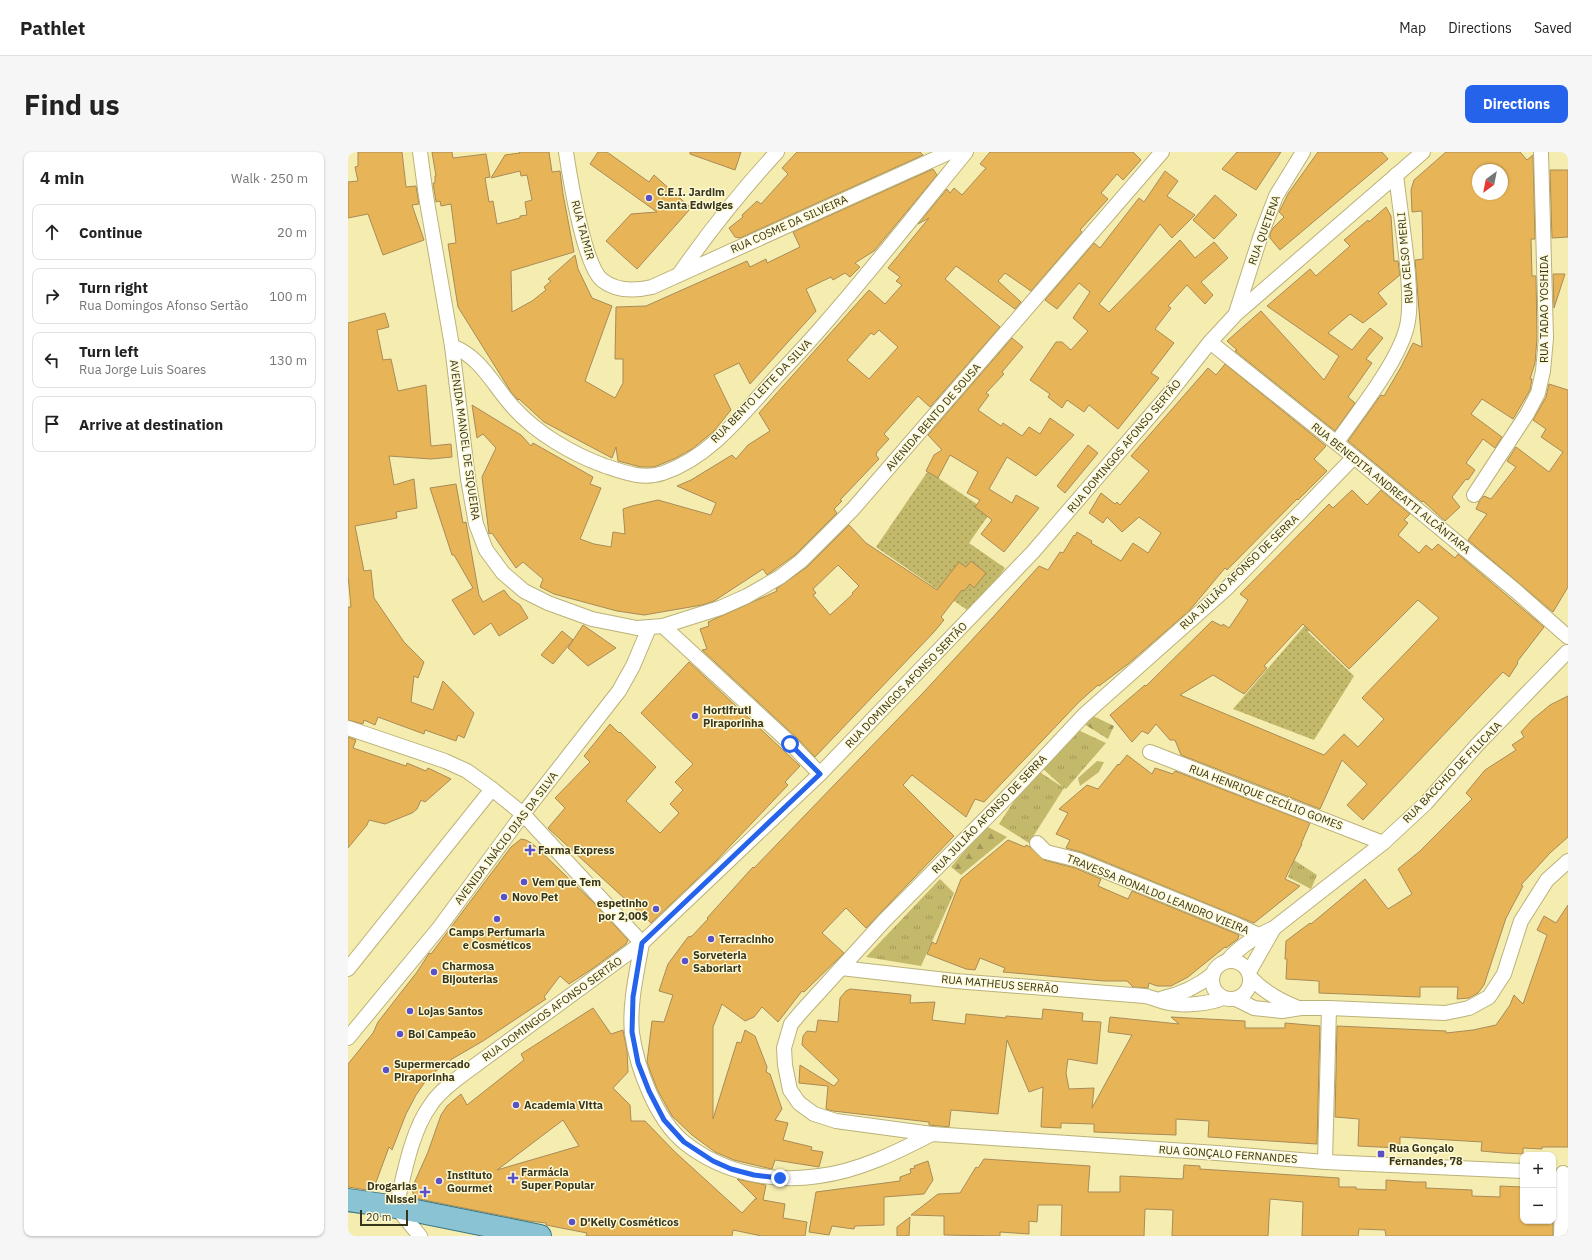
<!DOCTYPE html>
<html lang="en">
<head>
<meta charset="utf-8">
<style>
	:root { --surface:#fff; --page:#f6f6f6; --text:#222; --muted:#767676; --line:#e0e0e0; --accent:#2563eb }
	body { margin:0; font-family:"IBM Plex Sans",sans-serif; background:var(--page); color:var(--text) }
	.controls { position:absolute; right:12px; bottom:12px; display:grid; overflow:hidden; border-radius:8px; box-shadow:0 1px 3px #0004 }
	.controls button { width:36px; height:36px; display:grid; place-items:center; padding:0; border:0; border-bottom:1px solid var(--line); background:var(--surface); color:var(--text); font:20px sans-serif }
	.compass { position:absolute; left:1124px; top:12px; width:36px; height:36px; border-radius:50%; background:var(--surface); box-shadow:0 1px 3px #0004; rotate:212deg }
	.scale { position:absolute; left:12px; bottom:10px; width:48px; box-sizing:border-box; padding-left:4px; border:2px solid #38351d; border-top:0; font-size:11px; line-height:14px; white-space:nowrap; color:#38351d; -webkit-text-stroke:3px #fdf9d5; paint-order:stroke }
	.stop { position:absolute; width:12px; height:12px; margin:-9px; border:3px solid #2563eb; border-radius:50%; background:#fff }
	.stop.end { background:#2563eb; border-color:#fff; box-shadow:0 1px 4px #0008 }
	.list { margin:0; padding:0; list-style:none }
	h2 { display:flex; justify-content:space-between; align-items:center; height:52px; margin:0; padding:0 16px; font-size:17px }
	h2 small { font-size:13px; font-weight:400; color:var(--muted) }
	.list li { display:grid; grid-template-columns:26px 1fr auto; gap:12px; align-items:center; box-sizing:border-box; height:56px; margin:0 8px 8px; padding:0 8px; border:1px solid var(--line); border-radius:8px }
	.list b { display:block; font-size:15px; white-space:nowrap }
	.list p { margin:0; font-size:13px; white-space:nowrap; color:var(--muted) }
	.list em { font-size:13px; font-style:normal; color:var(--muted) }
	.icon { flex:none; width:22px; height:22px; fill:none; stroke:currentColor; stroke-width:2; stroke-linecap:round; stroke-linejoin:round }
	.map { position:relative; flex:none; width:1220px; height:1084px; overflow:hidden; border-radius:8px }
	header { display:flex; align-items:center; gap:24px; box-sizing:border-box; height:56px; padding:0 20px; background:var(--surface); border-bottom:1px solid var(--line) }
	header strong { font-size:19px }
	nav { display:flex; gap:22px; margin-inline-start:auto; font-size:14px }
	.intro { display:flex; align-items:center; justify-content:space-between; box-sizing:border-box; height:96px; padding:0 24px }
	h1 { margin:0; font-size:28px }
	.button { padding:10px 18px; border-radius:8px; background:var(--accent); color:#fff; font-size:14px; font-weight:700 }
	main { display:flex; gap:24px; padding:0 24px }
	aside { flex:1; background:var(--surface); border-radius:8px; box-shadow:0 1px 3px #0004 }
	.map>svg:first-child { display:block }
	.grass { fill:url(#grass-tufts) }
	.forest { fill:url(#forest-firs) }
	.park { fill:url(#park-dots) }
	.building { fill:#e7b558; stroke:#a88b57; fill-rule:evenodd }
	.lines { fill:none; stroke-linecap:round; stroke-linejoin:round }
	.street-casing { stroke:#bbb278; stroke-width:16 }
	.primary-casing { stroke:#397782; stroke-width:24 }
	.street { stroke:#fff; stroke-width:14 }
	.primary { stroke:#89c3d4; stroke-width:22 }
	.route { stroke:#2563eb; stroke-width:5 }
	.poi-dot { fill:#5a51c9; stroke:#fdf9d5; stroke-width:1.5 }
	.labels { text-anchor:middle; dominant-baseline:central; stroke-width:3; stroke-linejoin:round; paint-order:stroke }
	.poi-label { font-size:11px; font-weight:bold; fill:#38351d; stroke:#fdf9d5; text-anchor:start }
	.street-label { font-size:11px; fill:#38351d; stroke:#fdf9d5 }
</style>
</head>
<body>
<header>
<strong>Pathlet</strong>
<nav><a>Map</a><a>Directions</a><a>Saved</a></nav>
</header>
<div class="intro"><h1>Find us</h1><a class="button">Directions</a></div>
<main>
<aside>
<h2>4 min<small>Walk · 250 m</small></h2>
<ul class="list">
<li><svg class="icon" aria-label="ahead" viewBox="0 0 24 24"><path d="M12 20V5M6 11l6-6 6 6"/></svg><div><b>Continue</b></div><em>20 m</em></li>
<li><svg class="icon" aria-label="right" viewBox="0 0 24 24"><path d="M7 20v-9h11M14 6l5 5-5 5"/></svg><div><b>Turn right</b><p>Rua Domingos Afonso Sertão</p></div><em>100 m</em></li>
<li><svg class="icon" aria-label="left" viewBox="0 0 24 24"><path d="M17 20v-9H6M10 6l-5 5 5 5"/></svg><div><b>Turn left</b><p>Rua Jorge Luis Soares</p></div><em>130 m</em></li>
<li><svg class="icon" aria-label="arrive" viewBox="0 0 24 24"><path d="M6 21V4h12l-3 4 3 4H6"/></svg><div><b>Arrive at destination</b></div></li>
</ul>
</aside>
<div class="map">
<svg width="1220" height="1084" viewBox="0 0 1220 1084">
	<defs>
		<pattern id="grass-tufts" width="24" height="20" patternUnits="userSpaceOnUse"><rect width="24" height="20" fill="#c4b96a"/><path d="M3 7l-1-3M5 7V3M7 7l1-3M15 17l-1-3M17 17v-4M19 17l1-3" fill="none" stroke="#a09757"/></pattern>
		<pattern id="forest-firs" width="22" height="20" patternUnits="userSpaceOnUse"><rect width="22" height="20" fill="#c4b96a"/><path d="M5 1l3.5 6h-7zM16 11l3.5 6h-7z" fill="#a09757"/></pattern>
		<pattern id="park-dots" width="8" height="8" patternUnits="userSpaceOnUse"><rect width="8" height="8" fill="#c4b96a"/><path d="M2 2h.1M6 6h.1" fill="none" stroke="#a09757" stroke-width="1.8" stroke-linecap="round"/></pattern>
	</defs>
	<rect width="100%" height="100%" fill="#f5ecb0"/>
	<g class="grass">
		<polygon points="728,577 758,591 718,637 716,636 681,691 651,672 687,617 716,636 694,616"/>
		<polygon points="749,609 756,610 751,620 732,634 730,626"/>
		<polygon points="946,708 969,723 963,737 940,725"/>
		<polygon points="592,727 606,741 573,814 518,805"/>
	</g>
	<g class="forest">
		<polygon points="743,563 766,574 760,587 736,572"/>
		<polygon points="638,674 659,685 613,723 603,715"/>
	</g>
	<g class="park">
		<polygon points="580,319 642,361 621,391 657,416 625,462 528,395"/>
		<polygon points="1015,406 1017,423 960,480 1006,524 966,588 885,557"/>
	</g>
	<g class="building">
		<polygon points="10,0 54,0 58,35 68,34 71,52 64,53 76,88 35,103 20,62 0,66 0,30 10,29 7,15 10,14"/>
		<polygon points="84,0 104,0 105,6 138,2 142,25 137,26 141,50 145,49 149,72 172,66 172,64 179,63 177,50 184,48 179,23 173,24 172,19 143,26 157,3 172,1 171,0 201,0 204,20 212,19 215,42 226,100 163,119 164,160 184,149 198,138 196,135 203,129 200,127 227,103 230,117 244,146 264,154 237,229 267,246 275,231 275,207 267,207 268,155 298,154 399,109 402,115 418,107 419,111 452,95 445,80 585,17 589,23 526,99 507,111 512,115 502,125 497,121 485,128 483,125 458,137 468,159 402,232 391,211 366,223 383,258 366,279 344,297 328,306 306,315 293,315 270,309 268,295 264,306 196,270 171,247 170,248 163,240 110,155 100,92 108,91 103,52 93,54 92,49 88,50 85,31 87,31 87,24 88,24"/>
		<polygon points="250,0 259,0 301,30 306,23 343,56 289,117 258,89 283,62 309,60 242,12"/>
		<polygon points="342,0 393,0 387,18 342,2"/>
		<polygon points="449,0 572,0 575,3 392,86 387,85 381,76 395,65 394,63 409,49 413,52 440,22 434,16"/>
		<path d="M642,0H785L793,8L775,28L769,22L753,41L760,47L732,78L734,80L683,139L657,121L650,129L673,150L667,157L608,114L597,127L652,175L582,255L570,244L536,282L541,287L529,300L528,303L531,307L492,348L494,349L486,357L489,361L447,403L419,423L415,417L366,449L354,453L296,463L269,459L206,442L192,435L195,427L175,410L168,416L144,381L141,382L134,325L148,296L135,282L129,286L124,253L173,283L183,294L185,291L245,325L242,332L253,336L232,387L246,392L263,395L265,380L277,382L275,357L284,354L310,348L363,363L368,351L329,334L343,328L384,303L388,307L400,293L422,279L411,261L521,138L537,152L554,133L548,129L552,125L540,116L581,66L570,72L599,37L602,41L606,36L614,43L638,16L632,12ZM531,178L550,195L521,227L499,208L523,181L526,183Z"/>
		<polygon points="889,0 933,0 908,38 874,17"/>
		<polygon points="970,0 1034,0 1040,7 932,98 922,86 922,82 925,76 936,65 931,60 940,42"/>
		<path d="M1098,0H1172L1179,8L1185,3L1187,87H1183L1184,124H1188L1189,186L1187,211L1182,227H1184L1182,238L1165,267L1134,247L1123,262L1154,285L1147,296L1135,287L1118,311L1127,318L1120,328L1118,327L1104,345L1112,355L1097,369L1075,349L1074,350L1000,289L1033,243L1036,244L1053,215L1065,191L1074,195L1067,108L1075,107L1074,59L1064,60L1063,38L1066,28ZM1130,18H1154V42H1130Z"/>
		<polygon points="1202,18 1220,18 1220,85 1204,86"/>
		<polygon points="817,19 830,29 819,44 847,63 824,86 812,72 751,152 761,160 832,88 847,106 866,90 880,106 853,130 865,143 857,152 839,133 820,154 823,156 807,177 826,191 803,221 811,226 770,277 741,253 736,260 719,248 714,256 700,245 702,242 682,228 708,190 714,190 723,198 740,179 725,166 742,140 731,131 709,157 697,148 746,91 752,96 791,46 796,50"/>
		<polygon points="867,43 889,63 866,87 845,68"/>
		<polygon points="1038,55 1043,64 1046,109 1050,109 1052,123 1030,141 1039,152 1015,171 1002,162 980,181 1004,198 1022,176 1035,186 1018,207 1024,211 1000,245 1007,251 987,279 887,199 889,198 879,189 913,159 976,228 991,204 919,154 962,117 968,124 1002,94 996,88 1020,68 1021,70"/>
		<polygon points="1205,122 1217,122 1206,156"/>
		<polygon points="37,161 41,175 29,178 35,208 43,207 50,239 78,233 83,294 103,292 104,305 83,307 41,304 46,333 66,327 69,356 48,360 49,366 7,374 16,419 23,418 26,446 56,490 76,510 70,526 66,524 63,550 85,558 95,529 126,561 116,586 110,583 108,589 77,578 76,582 30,565 27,573 16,568 15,572 0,568 0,455 3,455 0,423 0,171"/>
		<polygon points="664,186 675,195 654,220 656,222 638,241 641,243 630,258 653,274 655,271 674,284 681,275 692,282 702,266 726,283 688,324 659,305 641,337 664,351 668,343 691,356 656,400 633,382 644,368 627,355 632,348 619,341 630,320 602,303 590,326 578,319 586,303 594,298 580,283"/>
		<polygon points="877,212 978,294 966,307 979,319 950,348 949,347 879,418 877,416 841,459 780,512 751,534 750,533 731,550 636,650 627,647 618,665 564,623 555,633 606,684 518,776 498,756 474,781 496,801 456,840 454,839 430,870 414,855 406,865 397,869 374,852 365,875 365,967 389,890 393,891 397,878 407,884 419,915 418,920 422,922 424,928 434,957 427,968 440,971 435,988 464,995 463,998 475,1000 471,1015 427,1008 424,1017 419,1016 386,1008 367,1000 344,983 324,964 309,937 299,910 304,869 316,870 325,843 311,839 320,812 340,785 344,784 360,767 359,766 405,715 406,716 574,542 646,464 691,414 700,418 712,400 715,401 726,383 727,384 729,380 744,389 743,391 773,409 785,391 800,401 813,381 791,365 774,380 759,365 755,371 741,361 753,341 767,352 769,350 772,353 801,319 783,304 860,216 868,223"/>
		<polygon points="1201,232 1220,238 1220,435 1205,460 1120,388 1139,362 1128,357 1132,348 1136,344 1143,347 1168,315 1159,309 1168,295 1201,320 1215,300 1193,285 1198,277 1185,268 1198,245"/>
		<polygon points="740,293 750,301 717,341 709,334"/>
		<polygon points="108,332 115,371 118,370 131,443 135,450 156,438 162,446 172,453 180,466 151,484 143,471 126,483 104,448 125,436 106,403 104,403 82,336"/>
		<path d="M1004,338L1019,353L1033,338L1062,362L1056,368L1060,371L1050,383L1071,401L1078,393L1084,398L1090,392L1107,406L1110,402L1196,475L1169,510L1170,511L1161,525L1155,520L1015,668L999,653L1019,632L994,608L972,657L833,603L827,588H822L808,572L800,582L794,579L784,590L762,563L797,533L798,534L864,469L874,474L875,472L881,476L900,448L892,442L981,352L985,356ZM1070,448L1091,466L1014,546L1036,567L1010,595L996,582L976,603L832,543L865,523L896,542L919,516L916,514L955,472L1001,517Z"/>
		<path d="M501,373L518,391L589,438L611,410L618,415L623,409L638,421L626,436L622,432L616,439L614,438L593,465L596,468L586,480L467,605L449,586L354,498L359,497L352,477L361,474L360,470L429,439L428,437L459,415ZM490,413L511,434L504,441L505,442L482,463L465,443L468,441L465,437Z"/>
		<polygon points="235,473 268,496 240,514 220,496"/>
		<polygon points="214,479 225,488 205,512 193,503"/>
		<polygon points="341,510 452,614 437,630 440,633 367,710 303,771 200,676 217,656 207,646 242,610 236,604 262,572 271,581 272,580 308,615 278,649 312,681 331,661 322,652 335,638 327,630 345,612 293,561"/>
		<polygon points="1220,544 1220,685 1202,701 1173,733 1175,734 1158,766 1136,833 1130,841 1121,846 1109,847 1110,835 1072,835 1072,845 971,841 971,829 938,827 939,807 937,807 938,789 962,771 963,772 1017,727 1040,757 1064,742 1050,717 1072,699 1124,647 1118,641 1137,618 1168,598 1164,593 1176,585 1173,580 1184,568 1202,553"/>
		<polygon points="0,585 8,588 5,596 58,614 59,611 78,619 80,616 103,627 77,650 73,648 69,657 64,661 37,672 21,668 19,673 0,696"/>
		<polygon points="779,603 804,622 807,616 825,622 827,619 962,671 953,692 954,692 937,727 952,734 906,771 733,700 718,696 722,688 708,682 720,661 711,657 739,633 750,637 770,612 771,613"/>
		<polygon points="173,687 178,688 185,692 246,751 280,788 278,792 244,817 221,832 212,824 196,845 198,847 135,889 104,907 81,924 68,943 58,962 44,998 41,995 27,1033 22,1031 19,1038 0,1035 0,912 25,881 30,870 69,820 80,803 81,801 83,802 163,695"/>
		<polygon points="660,688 677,695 678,693 682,695 696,708 727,716 753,727 750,734 780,747 784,739 884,780 891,783 890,787 878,796 877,795 840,825 823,834 809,834 801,831 800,836 785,835 779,829 756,829 655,820 657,816 632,806 627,818 618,817 579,802 584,790 588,792 613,727"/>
		<polygon points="1220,753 1220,995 1194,995 1194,997 1175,996 1175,1002 1155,1001 1133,999 1134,990 1052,985 1052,996 1010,994 1011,967 987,965 989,874 1098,879 1098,881 1125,878 1148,873 1162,853 1166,843 1175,852 1199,783 1189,778 1196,764 1208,771"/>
		<polygon points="502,837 563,843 562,851 587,850 584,868 617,872 618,862 658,866 658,864 694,867 695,857 735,861 734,869 753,870 749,912 720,907 718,921 721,937 746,936 744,956 784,883 760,880 762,865 831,872 823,865 897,869 897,876 937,876 937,871 972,874 969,992 860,985 861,969 828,967 828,983 746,980 746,972 713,971 713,976 693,975 695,935 681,940 659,888 650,962 603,958 601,975 581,973 581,970 485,959 478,957 480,934 451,931 452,913 486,934 491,928 454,893 455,884 459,879 468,880 470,868 490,870 492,846 498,839"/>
		<path d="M245,856L263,882L275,878L279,899L280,920L265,936L282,953L283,969H297L327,1000L394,1061L407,1047H409L389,1027L418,1033L415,1048L437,1052L435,1066L459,1070L457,1084H414L385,1078L384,1084H238L239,1081L198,1073V1071L181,1069L66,1046L64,1036L80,1000L93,963L99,954L113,942L119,953L176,908L173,902ZM215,968L231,994L149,1018Z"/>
		<polygon points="636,1007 742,1014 740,1040 772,1040 772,1024 835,1027 836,1013 852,1014 852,1017 991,1026 991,1035 1008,1035 1008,1037 1038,1038 1038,1028 1066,1030 1078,1030 1078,1036 1124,1038 1124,1044 1152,1045 1152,1034 1175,1035 1175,1069 1205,1069 1205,1084 1038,1084 1037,1078 1011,1077 1010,1084 954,1084 955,1050 922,1047 920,1084 824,1084 825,1058 797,1057 796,1084 713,1084 714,1053 690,1053 689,1070 681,1069 681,1082 652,1080 652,1084 596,1083 596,1064 563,1063 590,1042 612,1041 628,1015 630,1016"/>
		<polygon points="580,1009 585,1028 576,1042 536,1045 536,1073 507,1074 506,1077 484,1074 481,1083 461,1080 468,1040 552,1029 552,1025 563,1021 562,1017 567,1016 566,1014"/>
		<polygon points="562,1065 561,1084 549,1084 549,1075"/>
	</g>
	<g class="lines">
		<g class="street-casing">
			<g id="street">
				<polyline points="72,0 78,44 104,194 120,327 128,372 138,398 155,421 176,439 200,451 244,467 289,476 315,474 372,456 399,444 432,425 453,409 505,357 814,0"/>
				<path d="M218,0C222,26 236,113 254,128C269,140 287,139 304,135L602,0"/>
				<path d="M332,121C362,78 394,38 429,0"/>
				<polyline points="888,161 913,83 928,44 955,0"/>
				<polyline points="862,190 1006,305 1168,439 1220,485"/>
				<path d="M104,194C134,206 144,232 165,255C188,281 224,302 257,314C275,320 295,328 315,321C363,305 396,260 429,224C446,206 463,188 479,169C527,114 572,56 618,0"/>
				<path d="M989,290C1010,260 1051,209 1059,174C1063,157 1061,139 1060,122C1057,89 1052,56 1048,23"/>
				<polyline points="1006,305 879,436 736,563 665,639 536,769 454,859 443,872 436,896 437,913 442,938 451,951 466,962 488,969 584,982 869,1001 977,1010 1175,1019"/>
				<polyline points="1126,343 1179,262 1190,241 1195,219 1198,186 1193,0"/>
				<polyline points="315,474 443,592 472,622"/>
				<polyline points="0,576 97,609 119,619 144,637 175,662 294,791"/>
				<polyline points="802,600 1035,691"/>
				<polyline points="689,691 698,700 730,708 887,772 911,783"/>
				<path d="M294,791C289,819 281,853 284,881C289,916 308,968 337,991C375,1021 424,1031 471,1024C511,1019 549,1000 584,982"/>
				<circle cx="883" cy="828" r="19"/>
				<path d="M879,809C892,794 908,784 926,776L1035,691L1078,651L1129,593L1219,500"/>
				<path d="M493,816L607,829L797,844C805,846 813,849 821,851C836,854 861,852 875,846"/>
				<polyline points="0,817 144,637"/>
				<polyline points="901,820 926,776"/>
				<path d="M902,825C916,840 930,848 948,855"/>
				<path d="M815,846C834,842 850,834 865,822"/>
				<polyline points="888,847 906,856 934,859 953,856 981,856 1097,861 1121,856 1141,845 1156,822 1173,769 1199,728 1220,709"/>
				<polyline points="0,886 91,776 175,662 271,539 285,514 301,476"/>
				<polyline points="977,1010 981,856"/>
				<path d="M72,1084L48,1055C56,1024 63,980 82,954C89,942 100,934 110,926L294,791L472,622L685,400L821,242L862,190L888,162L1075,0"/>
				<polyline points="1213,1084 1215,1021"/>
			</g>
		</g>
		<g class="primary-casing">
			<polyline id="primary" points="0,1048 48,1055 192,1084"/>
		</g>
		<use href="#street" class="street"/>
		<use href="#primary" class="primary"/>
	</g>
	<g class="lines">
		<polyline class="route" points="432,1026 406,1023 383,1017 365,1009 336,990 316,968 301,939 290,911 284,880 285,845 294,791 472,622 442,592"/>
	</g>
	<g class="poi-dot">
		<circle cx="301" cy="46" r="4"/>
		<circle cx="347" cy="564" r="4"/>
		<path d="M180 692h4v4h4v4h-4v4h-4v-4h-4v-4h4z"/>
		<circle cx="176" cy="730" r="4"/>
		<circle cx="156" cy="745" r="4"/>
		<circle cx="308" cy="757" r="4"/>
		<circle cx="149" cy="767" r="4"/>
		<circle cx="363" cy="787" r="4"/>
		<circle cx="337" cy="809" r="4"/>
		<circle cx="86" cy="820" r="4"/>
		<circle cx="62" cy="859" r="4"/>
		<circle cx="52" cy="882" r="4"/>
		<circle cx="38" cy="918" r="4"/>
		<circle cx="168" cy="953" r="4"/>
		<rect x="1029" y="998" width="8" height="8" rx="2"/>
		<path d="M163 1020h4v4h4v4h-4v4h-4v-4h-4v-4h4z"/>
		<circle cx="91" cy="1029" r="4"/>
		<path d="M75 1034h4v4h4v4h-4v4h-4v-4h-4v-4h4z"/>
		<circle cx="224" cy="1070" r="4"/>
	</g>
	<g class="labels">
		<g class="poi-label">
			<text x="309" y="40">C.E.I. Jardim<tspan x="309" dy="13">Santa Edwiges</tspan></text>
			<text x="355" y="558">Hortifruti<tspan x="355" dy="13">Piraporinha</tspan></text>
			<text x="190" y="698">Farma Express</text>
			<text x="184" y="730">Vem que Tem</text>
			<text x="164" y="745">Novo Pet</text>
			<text x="300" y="751" text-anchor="end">espetinho<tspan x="300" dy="13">por 2,00$</tspan></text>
			<text x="149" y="780" text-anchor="middle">Camps Perfumaria<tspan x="149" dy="13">e Cosméticos</tspan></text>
			<text x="371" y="787">Terracinho</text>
			<text x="345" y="803">Sorveteria<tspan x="345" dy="13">Saboriart</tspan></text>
			<text x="94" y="814">Charmosa<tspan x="94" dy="13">Bijouterias</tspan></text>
			<text x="70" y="859">Lojas Santos</text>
			<text x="60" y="882">Boi Campeão</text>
			<text x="46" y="912">Supermercado<tspan x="46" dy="13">Piraporinha</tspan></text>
			<text x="176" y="953">Academia Vitta</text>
			<text x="1041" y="996">Rua Gonçalo<tspan x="1041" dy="13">Fernandes, 78</tspan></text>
			<text x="173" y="1020">Farmácia<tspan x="173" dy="13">Super Popular</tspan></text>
			<text x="99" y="1023">Instituto<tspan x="99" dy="13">Gourmet</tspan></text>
			<text x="69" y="1034" text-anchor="end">Drogarias<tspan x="69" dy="13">Nissei</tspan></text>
			<text x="232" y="1070">D'Kelly Cosméticos</text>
		</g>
		<g class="street-label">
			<text transform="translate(441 72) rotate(-24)">RUA COSME DA SILVEIRA</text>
			<text transform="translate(235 78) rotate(75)">RUA TAIMIR</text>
			<text transform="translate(916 78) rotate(-70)">RUA QUETENA</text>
			<text transform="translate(1057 106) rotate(-95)">RUA CELSO MERLI</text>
			<text transform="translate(1196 157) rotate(-90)">RUA TADAO YOSHIDA</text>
			<text transform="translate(413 239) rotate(-46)">RUA BENTO LEITE DA SILVA</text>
			<text transform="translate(585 265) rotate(-49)">AVENIDA BENTO DE SOUSA</text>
			<text transform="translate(117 288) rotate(82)">AVENIDA MANOEL DE SIQUEIRA</text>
			<text transform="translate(776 294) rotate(-50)">RUA DOMINGOS AFONSO SERTÃO</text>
			<text transform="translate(1043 336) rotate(39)">RUA BENEDITA ANDREATTI ALCÂNTARA</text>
			<text transform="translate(891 420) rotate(-44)">RUA JULIÃO AFONSO DE SERRA</text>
			<text transform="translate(558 533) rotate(-46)">RUA DOMINGOS AFONSO SERTÃO</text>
			<text transform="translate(1104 620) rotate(-46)">RUA BACCHIO DE FILICAIA</text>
			<text transform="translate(918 645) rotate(21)">RUA HENRIQUE CECÍLIO GOMES</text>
			<text transform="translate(641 662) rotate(-46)">RUA JULIÃO AFONSO DE SERRA</text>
			<text transform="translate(158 686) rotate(-53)">AVENIDA INÁCIO DIAS DA SILVA</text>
			<text transform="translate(810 742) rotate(22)">TRAVESSA RONALDO LEANDRO VIEIRA</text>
			<text transform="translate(652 832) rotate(5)">RUA MATHEUS SERRÃO</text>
			<text transform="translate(204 857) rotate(-36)">RUA DOMINGOS AFONSO SERTÃO</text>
			<text transform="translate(880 1002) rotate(4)">RUA GONÇALO FERNANDES</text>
		</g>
	</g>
</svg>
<div class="controls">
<button>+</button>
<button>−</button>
</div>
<svg class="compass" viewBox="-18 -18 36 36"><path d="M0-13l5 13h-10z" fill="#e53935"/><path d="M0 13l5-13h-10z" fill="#767676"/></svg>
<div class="scale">20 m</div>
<div class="stop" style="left:442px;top:592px"></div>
<div class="stop end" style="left:432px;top:1026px"></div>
</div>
</main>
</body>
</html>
